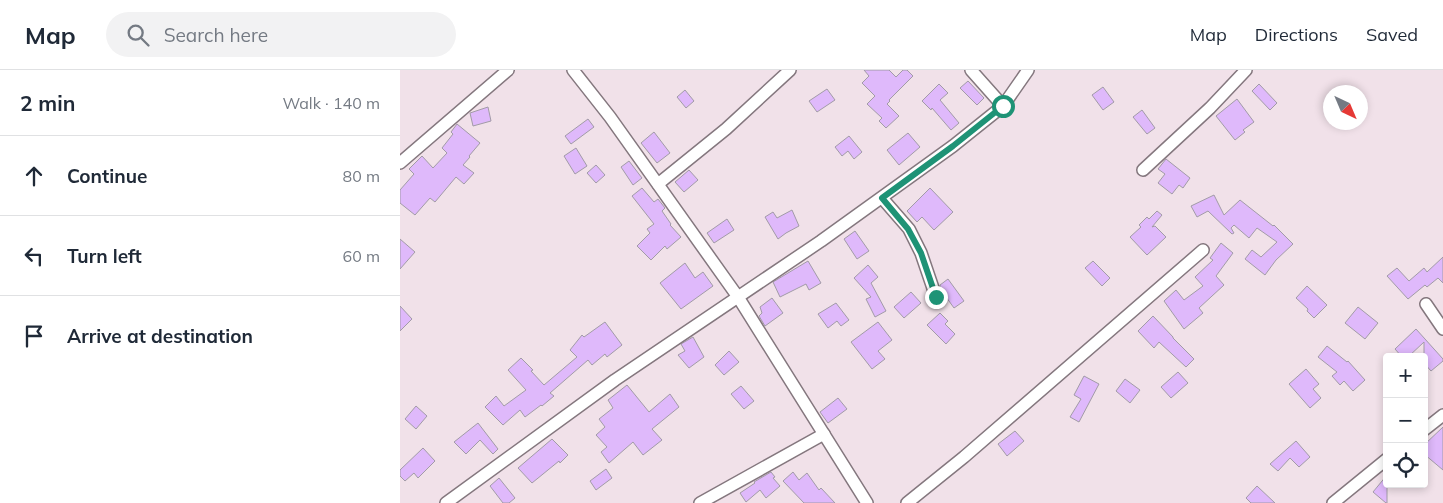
<!DOCTYPE html>
<html lang="en">
<head>
<meta charset="utf-8">
<style>
	:root { --surface:#fff; --page:#f2f2f3; --text:#1f2937; --muted:#747a83; --line:#e0e1e3 }
	body { margin:0; font-family:Mulish,sans-serif; background:var(--page); color:var(--text) }
	.controls { position:absolute; right:15px; bottom:15px; display:grid; overflow:hidden; border-radius:5px; box-shadow:0 2px 8px #0003 }
	.controls button { width:45px; height:45px; display:grid; place-items:center; padding:0; border:0; border-bottom:1px solid var(--line); background:var(--surface); color:var(--text); font:25px sans-serif }
	.compass { position:absolute; left:923px; top:15px; width:45px; height:45px; border-radius:50%; background:var(--surface); box-shadow:0 2px 8px #0003; rotate:136deg }
	.stop { position:absolute; width:15px; height:15px; margin:-11px; border:4px solid #1e9376; border-radius:50%; background:#fff }
	.stop.end { background:#1e9376; border-color:#fff; box-shadow:0 1px 5px #0008 }
	.list { margin:0; padding:0; list-style:none }
	h2 { display:flex; justify-content:space-between; align-items:center; height:65px; margin:0; padding:0 20px; font-size:21px }
	h2 small { font-size:16px; font-weight:400; color:var(--muted) }
	.list li { display:grid; grid-template-columns:32px 1fr auto; gap:15px; align-items:center; box-sizing:border-box; height:80px; padding:0 20px; border-top:1px solid var(--line) }
	.list b { display:block; font-size:19px; white-space:nowrap }
	.list em { font-size:16px; font-style:normal; color:var(--muted) }
	.icon { flex:none; width:28px; height:28px; fill:none; stroke:currentColor; stroke-width:2; stroke-linecap:round; stroke-linejoin:round }
	.map { position:relative; flex:none; width:1043px; height:433px; overflow:hidden }
	header { display:flex; align-items:center; gap:30px; box-sizing:border-box; height:70px; padding:0 25px; background:var(--surface); border-bottom:1px solid var(--line) }
	header strong { font-size:24px }
	nav { display:flex; gap:28px; margin-inline-start:auto; font-size:18px }
	.search { width:350px; height:45px; background:var(--page); display:flex; align-items:center; gap:12px; box-sizing:border-box; padding:0 18px; border-radius:28px; color:var(--muted); font-size:19px }
	main { display:flex }
	aside { flex:1; background:var(--surface) }
	.map>svg:first-child { display:block }
	.building { fill:#dfb9fb; stroke:#a29ba7 }
	.lines { fill:none; stroke-linecap:round; stroke-linejoin:round }
	.street-casing { stroke:#84777e; stroke-width:14 }
	.street { stroke:#fff; stroke-width:11 }
	.route { stroke:#1e9376; stroke-width:6 }
</style>
</head>
<body>
<header>
<strong>Map</strong>
<div class="search"><svg class="icon" aria-label="search" viewBox="0 0 24 24"><circle cx="10" cy="10" r="6"/><path d="M15 15l6 6"/></svg>Search here</div>
<nav><a>Map</a><a>Directions</a><a>Saved</a></nav>
</header>
<main>
<aside>
<h2>2 min<small>Walk · 140 m</small></h2>
<ul class="list">
<li><svg class="icon" aria-label="ahead" viewBox="0 0 24 24"><path d="M12 20V5M6 11l6-6 6 6"/></svg><div><b>Continue</b></div><em>80 m</em></li>
<li><svg class="icon" aria-label="left" viewBox="0 0 24 24"><path d="M17 20v-9H6M10 6l-5 5 5 5"/></svg><div><b>Turn left</b></div><em>60 m</em></li>
<li><svg class="icon" aria-label="arrive" viewBox="0 0 24 24"><path d="M6 21V4h12l-3 4 3 4H6"/></svg><div><b>Arrive at destination</b></div></li>
</ul>
</aside>
<div class="map">
<svg width="1043" height="433" viewBox="0 0 1043 433">
	<rect width="100%" height="100%" fill="#f1e1e9"/>
	<g class="building">
		<polygon points="464,0 489,0 496,7 503,0 507,0 513,6 489,30 490,31 487,34 499,46 486,58 479,51 482,48 467,34 475,26 462,13 469,6"/>
		<polygon points="568,11 584,28 577,35 560,18"/>
		<polygon points="539,14 548,23 540,30 559,53 551,60 532,38 531,40 522,31"/>
		<polygon points="859,14 877,33 870,40 852,21"/>
		<polygon points="703,17 714,32 703,40 692,25"/>
		<polygon points="427,19 435,30 417,42 409,31"/>
		<polygon points="285,20 294,31 286,38 277,27"/>
		<polygon points="837,29 854,52 843,60 845,62 835,70 816,46"/>
		<polygon points="88,37 91,51 73,56 70,43"/>
		<polygon points="742,40 755,58 747,64 733,47"/>
		<polygon points="188,49 194,57 171,74 165,66"/>
		<polygon points="57,54 80,73 69,86 70,87 63,95 74,103 64,114 56,107 35,132 30,128 15,145 0,133 0,120 14,104 9,99 22,86 33,98 47,83 42,78 53,64 51,62"/>
		<polygon points="254,62 270,83 257,93 241,73"/>
		<polygon points="508,63 520,77 499,95 487,80"/>
		<polygon points="449,66 462,82 454,89 448,81 442,86 435,77"/>
		<polygon points="176,78 187,96 175,104 164,86"/>
		<polygon points="766,89 790,108 783,118 779,115 772,124 758,113 765,104 758,99"/>
		<polygon points="229,91 242,108 233,115 221,97"/>
		<polygon points="196,95 205,105 196,113 187,103"/>
		<polygon points="289,100 298,110 284,122 275,112"/>
		<polygon points="242,118 254,132 258,129 265,138 262,141 271,154 270,155 281,167 267,179 265,176 251,190 237,176 250,163 247,159 254,154 232,126"/>
		<polygon points="530,118 553,142 534,160 522,147 517,152 507,141"/>
		<polygon points="814,125 824,145 840,130 873,156 874,155 893,174 876,190 865,205 845,189 852,180 861,187 877,172 857,158 849,168 834,155 831,158 834,163 832,164 808,141 797,147 791,136"/>
		<polygon points="392,140 399,156 386,163 378,169 365,147 373,142 377,148"/>
		<polygon points="757,141 762,145 752,157 755,156 766,167 747,185 730,167 741,157 739,155 747,147 749,149"/>
		<polygon points="327,149 334,160 314,173 307,163"/>
		<polygon points="455,161 469,181 457,189 444,169"/>
		<polygon points="0,169 15,182 0,199"/>
		<polygon points="821,173 833,183 816,206 824,215 799,238 803,243 784,259 764,231 776,220 784,230 803,216 795,207 813,190 810,188"/>
		<polygon points="1043,187 1043,213 1038,208 1027,217 1025,215 1008,229 987,206 997,198 1009,211 1024,198 1027,202"/>
		<polygon points="408,191 421,213 409,220 406,214 380,227 373,212"/>
		<polygon points="693,191 710,208 702,216 685,198"/>
		<polygon points="285,193 295,208 303,202 313,216 281,239 260,213"/>
		<polygon points="468,195 478,207 471,213 486,241 475,247 466,229 471,227 454,208"/>
		<polygon points="548,209 564,231 554,238 541,220 540,215"/>
		<polygon points="907,216 927,235 914,248 907,241 908,239 896,228"/>
		<polygon points="511,222 521,233 504,248 494,237"/>
		<polygon points="372,228 383,243 365,256 359,246 362,243 360,237"/>
		<polygon points="436,233 449,250 441,256 437,251 428,258 418,244"/>
		<polygon points="0,236 12,249 0,261"/>
		<polygon points="958,237 978,253 965,269 945,253"/>
		<polygon points="540,243 548,251 545,254 555,264 546,274 527,255"/>
		<polygon points="753,246 773,267 773,268 794,289 786,297 759,272 754,278 738,261"/>
		<polygon points="205,252 222,275 207,287 205,284 192,295 188,290 150,323 154,326 142,336 141,335 125,347 120,340 103,355 85,337 96,326 104,336 126,320 108,300 121,288 133,300 131,301 144,315 177,287 170,280 182,265 184,267"/>
		<polygon points="478,252 492,270 478,281 485,289 472,299 451,272"/>
		<polygon points="1016,259 1043,289 1043,291 1031,301 1024,293 1024,272 1008,287 1002,287 995,279"/>
		<polygon points="293,267 304,287 289,298 278,285 285,281 281,274"/>
		<polygon points="927,276 947,292 948,291 965,310 953,321 944,311 940,315 932,306 937,302 918,287"/>
		<polygon points="329,281 339,292 324,305 315,295"/>
		<polygon points="906,299 919,314 913,319 921,328 910,338 889,314"/>
		<polygon points="778,302 788,313 771,328 761,317"/>
		<polygon points="684,306 699,314 679,352 670,347 681,329 674,325"/>
		<polygon points="725,309 740,320 730,333 716,321"/>
		<polygon points="227,315 249,342 270,324 279,337 252,359 262,370 243,385 233,372 209,393 201,382 207,377 196,365 205,357 199,349 213,338 208,330"/>
		<polygon points="341,316 354,331 344,339 331,324"/>
		<polygon points="438,328 447,339 428,353 420,342"/>
		<polygon points="16,336 27,346 16,359 5,349"/>
		<polygon points="78,353 98,379 93,384 80,370 66,384 54,372"/>
		<polygon points="1043,357 1043,400 1024,384 1024,375"/>
		<polygon points="615,361 624,371 607,386 598,374"/>
		<polygon points="152,369 168,385 160,393 159,391 132,413 118,398"/>
		<polygon points="896,371 910,387 899,397 890,388 878,401 870,394"/>
		<polygon points="23,378 35,391 18,408 14,403 5,411 0,406 0,400"/>
		<polygon points="206,399 212,408 196,420 190,411"/>
		<polygon points="371,402 375,407 373,408 380,416 366,428 360,420 346,432 340,423 355,413 354,412"/>
		<polygon points="393,402 399,410 407,403 419,420 421,418 435,433 404,433 383,411"/>
		<polygon points="987,405 987,433 986,433 973,422"/>
		<polygon points="99,408 115,428 109,433 103,433 90,416"/>
		<polygon points="857,416 875,433 851,433 846,428"/>
	</g>
	<g class="lines">
		<g class="street-casing">
			<g id="street">
				<polyline points="173,0 210,47 338,227 467,433"/>
				<polyline points="571,0 603,36"/>
				<polyline points="0,93 108,0"/>
				<polyline points="743,100 810,38 846,0"/>
				<polyline points="258,114 326,59 390,0"/>
				<polyline points="482,128 509,159 521,183 536,227"/>
				<polyline points="1026,234 1043,259"/>
				<polyline points="1024,360 1043,345"/>
				<polyline points="46,433 215,310 421,171 553,76 603,36 628,0"/>
				<polyline points="300,433 424,364"/>
				<polyline points="507,433 564,387 803,180"/>
				<polyline points="933,433 987,389"/>
			</g>
		</g>
		<use href="#street" class="street"/>
	</g>
	<g class="lines">
		<polyline class="route" points="536,227 521,183 508,159 482,128 553,76 603,36"/>
	</g>
</svg>
<div class="controls">
<button>+</button>
<button>−</button>
<button><svg class="icon" aria-label="locate" viewBox="0 0 24 24"><circle cx="12" cy="12" r="6"/><path d="M12 2v4M12 18v4M2 12h4M18 12h4"/></svg></button>
</div>
<svg class="compass" viewBox="-18 -18 36 36"><path d="M0-13l5 13h-10z" fill="#e53935"/><path d="M0 13l5-13h-10z" fill="#747a83"/></svg>
<div class="stop" style="left:603px;top:36px"></div>
<div class="stop end" style="left:536px;top:227px"></div>
</div>
</main>
</body>
</html>
